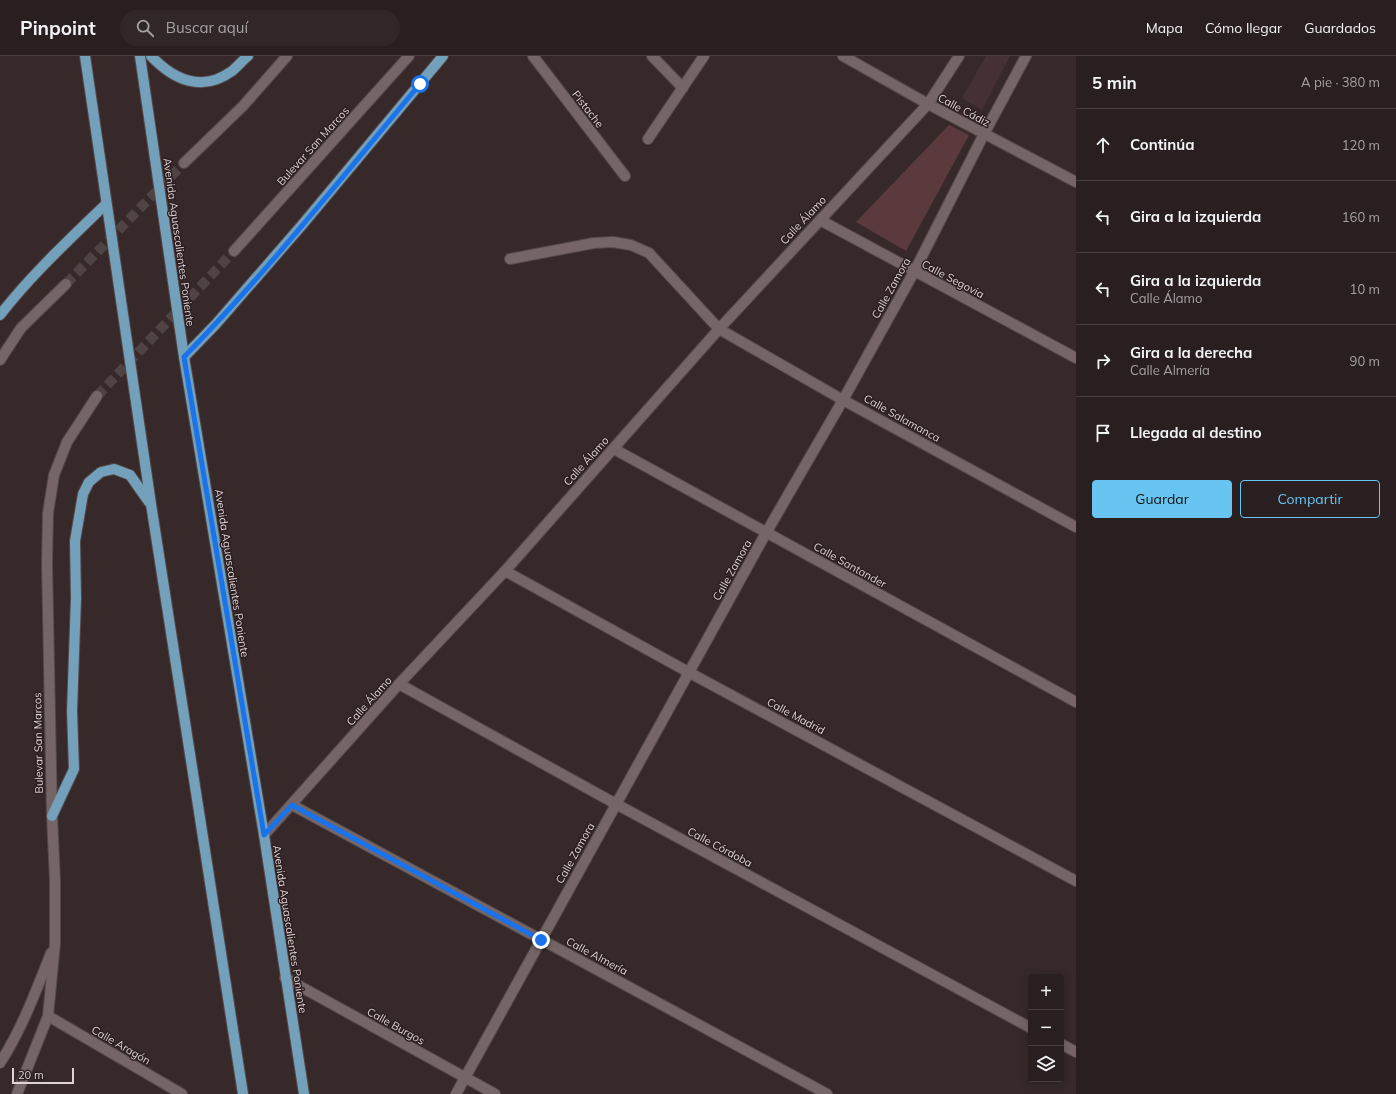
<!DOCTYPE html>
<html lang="es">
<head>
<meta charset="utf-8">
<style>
	:root { --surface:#291f20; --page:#312729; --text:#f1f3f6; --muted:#a5a2a5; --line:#453d3e; --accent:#68c4f0 }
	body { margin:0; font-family:Mulish,sans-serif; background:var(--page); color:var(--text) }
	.controls { position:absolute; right:12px; bottom:12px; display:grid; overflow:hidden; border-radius:4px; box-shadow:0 2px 10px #0003 }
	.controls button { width:36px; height:36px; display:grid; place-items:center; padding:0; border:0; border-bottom:1px solid var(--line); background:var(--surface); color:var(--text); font:20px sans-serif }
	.scale { position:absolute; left:12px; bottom:10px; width:62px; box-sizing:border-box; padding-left:4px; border:2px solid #ded4d5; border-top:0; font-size:11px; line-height:14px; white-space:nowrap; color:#ded4d5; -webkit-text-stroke:3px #2d1f21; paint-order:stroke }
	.stop { position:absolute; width:12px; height:12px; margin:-9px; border:3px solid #1a73e8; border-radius:50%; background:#fff }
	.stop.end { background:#1a73e8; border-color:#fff; box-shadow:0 1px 4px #0008 }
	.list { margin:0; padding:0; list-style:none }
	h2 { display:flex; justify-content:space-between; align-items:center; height:52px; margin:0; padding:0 16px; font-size:17px }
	h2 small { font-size:13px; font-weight:400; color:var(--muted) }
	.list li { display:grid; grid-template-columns:26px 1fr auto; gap:12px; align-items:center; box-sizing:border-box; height:72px; padding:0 16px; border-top:1px solid var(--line) }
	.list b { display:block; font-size:15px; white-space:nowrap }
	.list p { margin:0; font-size:13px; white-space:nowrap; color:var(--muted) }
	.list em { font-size:13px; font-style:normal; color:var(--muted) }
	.actions { display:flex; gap:8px; padding:12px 16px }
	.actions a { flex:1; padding:9px 0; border:1px solid var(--accent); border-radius:4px; text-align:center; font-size:14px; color:var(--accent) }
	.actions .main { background:var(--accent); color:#111 }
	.icon { flex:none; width:22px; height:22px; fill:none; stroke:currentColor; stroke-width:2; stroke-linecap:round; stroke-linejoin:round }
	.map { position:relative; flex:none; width:1076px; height:1038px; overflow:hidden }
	header { display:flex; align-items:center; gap:24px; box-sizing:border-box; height:56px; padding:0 20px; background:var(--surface); border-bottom:1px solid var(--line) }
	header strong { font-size:19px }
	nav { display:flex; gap:22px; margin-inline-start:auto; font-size:14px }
	.search { width:280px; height:36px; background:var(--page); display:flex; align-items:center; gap:10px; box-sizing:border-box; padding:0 14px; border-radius:22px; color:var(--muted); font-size:15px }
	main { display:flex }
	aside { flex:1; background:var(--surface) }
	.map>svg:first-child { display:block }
	.built { fill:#453033 }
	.park { fill:#5b3a3e }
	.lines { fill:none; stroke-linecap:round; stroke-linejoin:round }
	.minor-tunnel { stroke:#504344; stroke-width:10; stroke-dasharray:10 5; stroke-linecap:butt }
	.minor-casing { stroke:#544849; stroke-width:12 }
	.major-casing { stroke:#544849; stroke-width:12 }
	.minor { stroke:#756566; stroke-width:10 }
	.major { stroke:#73a0bb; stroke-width:10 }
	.route { stroke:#1a73e8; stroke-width:5 }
	.labels { text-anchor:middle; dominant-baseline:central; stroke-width:3; stroke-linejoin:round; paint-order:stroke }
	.street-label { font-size:11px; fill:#ded4d5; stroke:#2d1f21 }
</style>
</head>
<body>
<header>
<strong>Pinpoint</strong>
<div class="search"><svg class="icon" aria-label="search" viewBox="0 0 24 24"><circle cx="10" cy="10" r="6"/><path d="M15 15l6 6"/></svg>Buscar aquí</div>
<nav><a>Mapa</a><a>Cómo llegar</a><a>Guardados</a></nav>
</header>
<main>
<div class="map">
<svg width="1076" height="1038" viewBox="0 0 1076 1038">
	<rect width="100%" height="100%" fill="#37292a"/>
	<polygon class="built" points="986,0 1010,0 982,54 962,42"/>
	<polygon class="park" points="949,69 969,79 906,195 856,166"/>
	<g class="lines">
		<g class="minor-tunnel">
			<polyline points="66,228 184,107"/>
			<polyline points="97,340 234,195"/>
		</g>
		<g class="minor-casing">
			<g id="minor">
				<polyline points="533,0 625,120"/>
				<polyline points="652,0 683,32"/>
				<polyline points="843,0 928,48 1076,126"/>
				<polyline points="648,83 704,0"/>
				<polyline points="184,107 243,50 287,0"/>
				<polyline points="820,164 1076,302"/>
				<polyline points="234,195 409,0"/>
				<polyline points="510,203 594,187 613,186 631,189 649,197 719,273 843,344 1076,471"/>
				<polyline points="0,304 21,272 66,228"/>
				<polyline points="614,393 1076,646"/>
				<polyline points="505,515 690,617 1076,825"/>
				<polyline points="399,628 616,748 1031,972"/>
				<polyline points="292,749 827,1038"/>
				<polyline points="264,779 399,628 505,515 719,273 928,48 959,0"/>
				<polyline points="285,922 495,1038"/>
				<polyline points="48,960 182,1038"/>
				<polyline points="1061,988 1076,996"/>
				<path d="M0,1007C22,973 36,935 51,897"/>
				<polyline points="17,1038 48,960 55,887 55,825 52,760 47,507 48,457 54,419 67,386 97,340"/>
				<polyline points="456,1038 766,477 843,344 914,216 984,78 1026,0"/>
			</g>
		</g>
		<g class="major-casing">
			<g id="major">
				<polyline points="85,0 151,448 243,1038"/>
				<polyline points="140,0 184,301 264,779 304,1038"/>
				<path d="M151,0C174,24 202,37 232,15C237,11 242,5 248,0"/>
				<path d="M0,259C31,219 69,184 106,148"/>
				<polyline points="184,301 216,268 302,169 443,0"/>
				<polyline points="52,760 74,713 72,655 76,542 75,485 83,438 89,426 101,416 114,413 130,419 149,446"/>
			</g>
		</g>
		<use href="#minor" class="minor"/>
		<use href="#major" class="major"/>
	</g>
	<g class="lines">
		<path class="route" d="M420,28C343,120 268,215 184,301L264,779L292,749L541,884"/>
	</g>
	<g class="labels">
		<g class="street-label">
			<text transform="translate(588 53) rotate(52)">Pistache</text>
			<text transform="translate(964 54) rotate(28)">Calle Cádiz</text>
			<text transform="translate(313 90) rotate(-48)">Bulevar San Marcos</text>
			<text transform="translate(803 164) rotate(-47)">Calle Álamo</text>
			<text transform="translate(179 186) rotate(82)">Avenida Aguascalientes Poniente</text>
			<text transform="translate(953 223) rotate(28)">Calle Segovia</text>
			<text transform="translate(891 232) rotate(-61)">Calle Zamora</text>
			<text transform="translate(902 362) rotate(29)">Calle Salamanca</text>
			<text transform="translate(586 405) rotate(-48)">Calle Álamo</text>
			<text transform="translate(850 509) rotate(29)">Calle Santander</text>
			<text transform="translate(732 514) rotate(-61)">Calle Zamora</text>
			<text transform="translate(232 517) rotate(81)">Avenida Aguascalientes Poniente</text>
			<text transform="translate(369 645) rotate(-48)">Calle Álamo</text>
			<text transform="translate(796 660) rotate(28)">Calle Madrid</text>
			<text transform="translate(38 687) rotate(-91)">Bulevar San Marcos</text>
			<text transform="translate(720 791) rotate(28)">Calle Córdoba</text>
			<text transform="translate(575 797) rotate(-61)">Calle Zamora</text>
			<text transform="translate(290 873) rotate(81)">Avenida Aguascalientes Poniente</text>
			<text transform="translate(597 900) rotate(28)">Calle Almería</text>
			<text transform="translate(396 970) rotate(29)">Calle Burgos</text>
			<text transform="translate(121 989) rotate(30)">Calle Aragón</text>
		</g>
	</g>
</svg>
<div class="controls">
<button>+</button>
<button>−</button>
<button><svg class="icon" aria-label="layers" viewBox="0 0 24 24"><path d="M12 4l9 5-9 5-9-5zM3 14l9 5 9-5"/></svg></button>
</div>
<div class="scale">20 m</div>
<div class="stop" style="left:420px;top:28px"></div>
<div class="stop end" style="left:541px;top:884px"></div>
</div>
<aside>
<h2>5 min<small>A pie · 380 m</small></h2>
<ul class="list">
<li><svg class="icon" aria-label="ahead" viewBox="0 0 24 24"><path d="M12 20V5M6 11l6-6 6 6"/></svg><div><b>Continúa</b></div><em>120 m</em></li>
<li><svg class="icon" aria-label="left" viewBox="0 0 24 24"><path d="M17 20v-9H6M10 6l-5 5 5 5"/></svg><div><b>Gira a la izquierda</b></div><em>160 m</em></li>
<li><svg class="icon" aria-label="left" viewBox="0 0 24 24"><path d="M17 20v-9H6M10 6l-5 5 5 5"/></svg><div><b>Gira a la izquierda</b><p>Calle Álamo</p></div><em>10 m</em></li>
<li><svg class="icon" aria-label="right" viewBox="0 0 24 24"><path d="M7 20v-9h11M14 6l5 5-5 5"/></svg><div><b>Gira a la derecha</b><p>Calle Almería</p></div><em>90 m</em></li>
<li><svg class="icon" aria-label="arrive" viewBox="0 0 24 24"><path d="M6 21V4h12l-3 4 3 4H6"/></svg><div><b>Llegada al destino</b></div></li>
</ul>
<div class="actions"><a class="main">Guardar</a><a>Compartir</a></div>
</aside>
</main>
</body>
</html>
